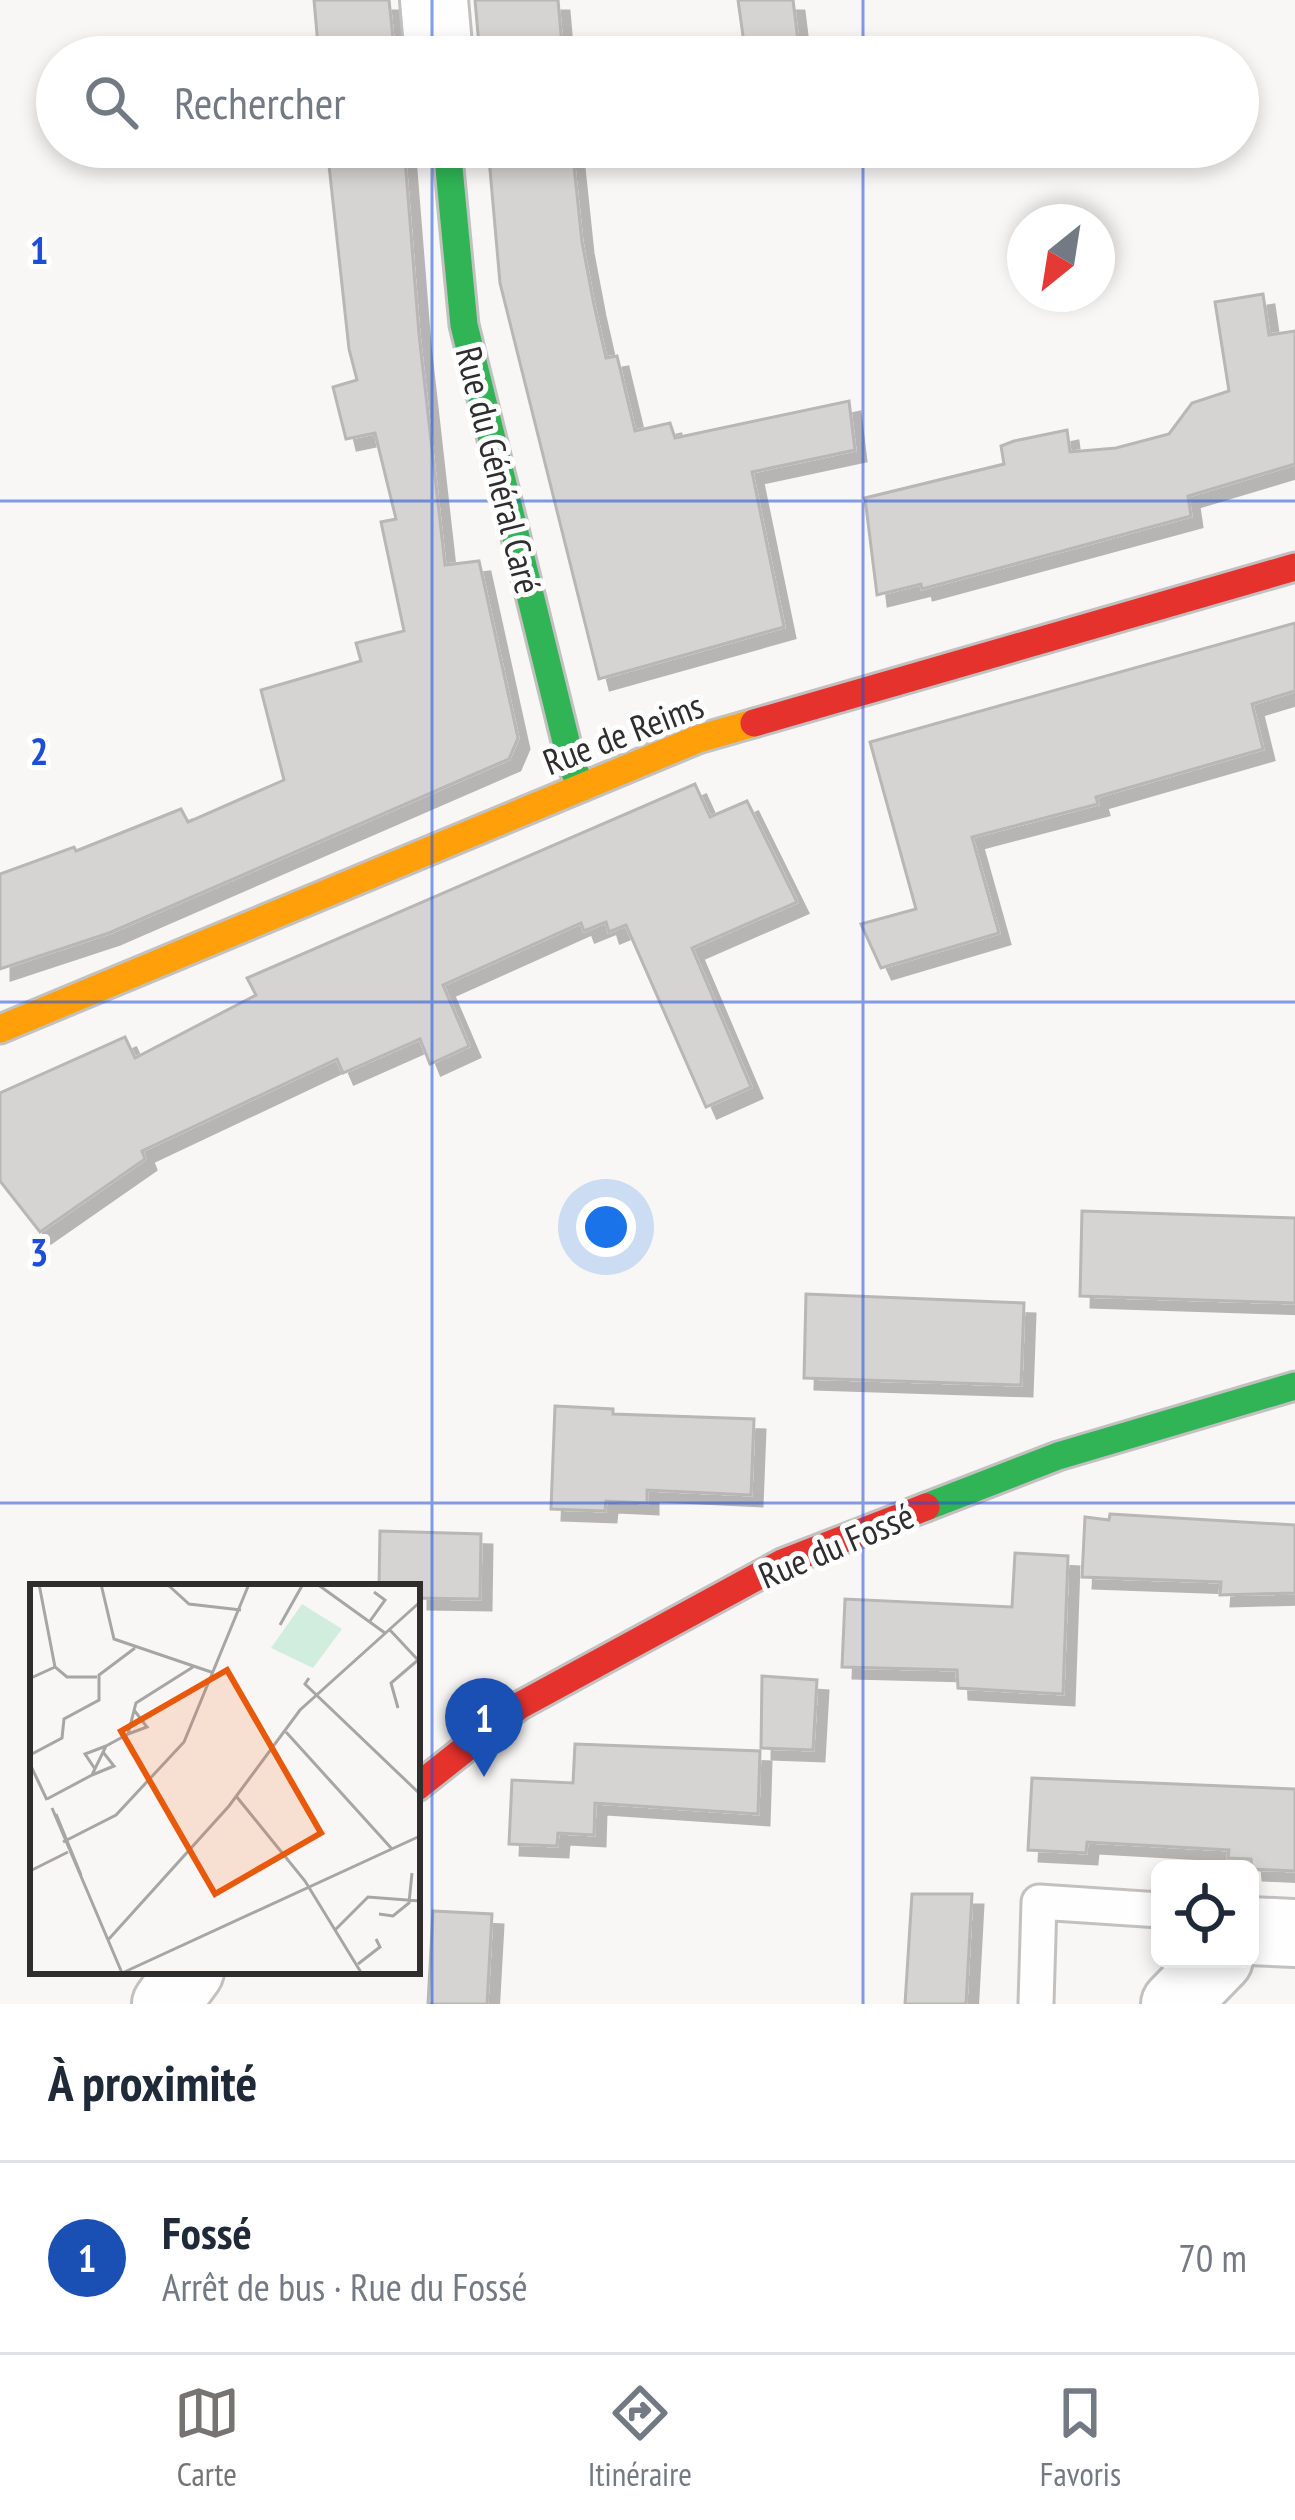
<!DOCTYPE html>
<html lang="fr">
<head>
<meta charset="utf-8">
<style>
	:root { --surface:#fff; --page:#f2f2f3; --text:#1f2937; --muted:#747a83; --line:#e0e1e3; --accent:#767473 }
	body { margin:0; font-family:"PT Sans Narrow",sans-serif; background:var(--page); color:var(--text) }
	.controls { position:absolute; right:36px; bottom:36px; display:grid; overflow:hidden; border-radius:18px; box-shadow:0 6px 18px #0003 }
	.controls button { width:108px; height:108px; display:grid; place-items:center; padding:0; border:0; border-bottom:3px solid var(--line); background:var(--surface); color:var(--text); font:60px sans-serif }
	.compass { position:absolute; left:1007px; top:204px; width:108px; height:108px; border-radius:50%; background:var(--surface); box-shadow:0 6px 18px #0003; rotate:210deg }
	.you { position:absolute; left:606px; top:1227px; width:42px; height:42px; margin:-30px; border:9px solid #fff; border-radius:50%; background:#1a73e8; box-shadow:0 0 0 18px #1a73e833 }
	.badge { display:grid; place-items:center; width:78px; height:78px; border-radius:50%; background:var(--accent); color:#fff; font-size:39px; font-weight:700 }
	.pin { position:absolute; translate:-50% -99px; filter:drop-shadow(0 3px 6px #0008) }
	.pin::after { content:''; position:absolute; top:63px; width:42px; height:36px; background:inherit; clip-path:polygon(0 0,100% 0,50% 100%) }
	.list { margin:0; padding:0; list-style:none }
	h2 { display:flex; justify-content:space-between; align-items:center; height:156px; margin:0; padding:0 48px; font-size:51px }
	h2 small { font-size:39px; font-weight:400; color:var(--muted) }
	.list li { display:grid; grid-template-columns:78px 1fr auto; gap:36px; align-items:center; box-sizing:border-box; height:192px; padding:0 48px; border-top:3px solid var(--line) }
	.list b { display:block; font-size:45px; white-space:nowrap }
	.list p { margin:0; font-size:39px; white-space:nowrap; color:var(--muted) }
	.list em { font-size:39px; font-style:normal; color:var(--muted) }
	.icon { flex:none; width:66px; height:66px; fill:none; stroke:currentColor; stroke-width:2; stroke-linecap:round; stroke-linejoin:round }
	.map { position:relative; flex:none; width:1295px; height:2004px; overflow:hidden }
	.search { position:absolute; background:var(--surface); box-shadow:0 6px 18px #0003; left:36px; right:36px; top:36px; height:132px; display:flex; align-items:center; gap:30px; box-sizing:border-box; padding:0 42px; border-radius:66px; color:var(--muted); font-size:45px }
	.sheet { height:348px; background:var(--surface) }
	nav { display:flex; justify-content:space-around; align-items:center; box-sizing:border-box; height:168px; border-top:3px solid var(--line); background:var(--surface); font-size:33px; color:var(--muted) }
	nav a { display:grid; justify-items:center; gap:6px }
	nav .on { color:var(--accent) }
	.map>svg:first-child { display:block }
	.building { fill:#d5d4d3; stroke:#b8b7b6; stroke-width:3; filter:url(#shadow) }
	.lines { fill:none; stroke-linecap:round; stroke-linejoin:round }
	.lane-casing { stroke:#c3c1c0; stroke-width:39 }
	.street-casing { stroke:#c3c1c0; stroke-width:72 }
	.fast-casing { stroke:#c3c1c0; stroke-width:33 }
	.slow-casing { stroke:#c3c1c0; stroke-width:33 }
	.jam-casing { stroke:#c3c1c0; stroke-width:33 }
	.lane { stroke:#fefefe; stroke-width:33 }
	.street { stroke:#fefefe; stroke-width:66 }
	.fast { stroke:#30b455; stroke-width:27 }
	.slow { stroke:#ff9f0a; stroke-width:27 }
	.jam { stroke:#e5322d; stroke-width:27 }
	.grid { fill:none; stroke:#1d4ed8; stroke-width:3; stroke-opacity:0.55 }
	.labels { text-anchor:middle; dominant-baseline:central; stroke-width:10; stroke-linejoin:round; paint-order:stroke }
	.street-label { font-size:36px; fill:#2f2d2d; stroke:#fff }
	.inset-road { fill:none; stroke:#a8a6a5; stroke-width:3 }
	.view { fill:#e8590c; fill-opacity:0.15; stroke:#e8590c; stroke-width:6 }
	.inset-edge { fill:none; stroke:#2f2d2d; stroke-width:6 }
	.grid-label { font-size:39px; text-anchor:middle; font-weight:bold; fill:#1d4ed8; stroke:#fff; stroke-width:10; stroke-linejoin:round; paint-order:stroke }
</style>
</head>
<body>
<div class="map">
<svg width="1295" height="2004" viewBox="0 0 1295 2004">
	<defs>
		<filter id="shadow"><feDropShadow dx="11" dy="11" stdDeviation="0" flood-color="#0004"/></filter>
	</defs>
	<rect width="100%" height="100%" fill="#f9f7f5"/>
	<g class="building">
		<polygon points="314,0 389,0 395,57 319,57"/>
		<polygon points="475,0 558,0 563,57 480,57"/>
		<polygon points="738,0 793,0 800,57 746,57"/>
		<polygon points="327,147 404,147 419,334 445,565 479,561 518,738 509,759 109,933 0,969 0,874 74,847 76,851 181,809 188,822 284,780 261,690 361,661 356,643 404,631 381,522 396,519 375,433 346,439 333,387 357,380 349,349"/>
		<polygon points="488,147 572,147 582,242 594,305 606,358 617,356 635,431 670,423 675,438 849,401 855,450 752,472 784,627 599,679 500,283"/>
		<polygon points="1263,294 1269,335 1295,331 1295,464 1188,496 1191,516 922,589 921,584 877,595 865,498 1004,464 1001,446 1014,441 1067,430 1070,452 1116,448 1169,434 1192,403 1229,391 1215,302"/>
		<polygon points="1295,623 1295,691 1252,704 1263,749 1096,797 1098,804 972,837 999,933 881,968 861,924 916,909 870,742"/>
		<polygon points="695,784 710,817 747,801 797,902 692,948 751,1087 706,1107 626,925 609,932 606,922 584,931 581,923 443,985 469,1046 430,1064 420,1039 343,1073 337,1059 142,1151 145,1159 40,1232 0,1181 0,1093 125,1037 135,1058 256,995 247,978"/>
		<polygon points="1082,1211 1295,1218 1295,1303 1080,1296"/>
		<polygon points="806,1294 1024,1303 1021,1385 804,1378"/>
		<polygon points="555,1406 613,1409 613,1414 754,1419 751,1495 647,1490 647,1503 606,1501 605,1511 551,1509"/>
		<polygon points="1110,1514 1295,1525 1295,1593 1220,1595 1221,1582 1082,1577 1085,1517 1109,1520"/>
		<polygon points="380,1531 481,1534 480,1599 417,1598 417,1587 379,1587"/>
		<polygon points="1015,1553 1068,1556 1063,1694 958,1688 957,1670 842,1667 845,1599 1012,1607"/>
		<polygon points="762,1676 817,1680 813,1750 761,1748"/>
		<polygon points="575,1744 760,1751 758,1814 595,1803 594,1835 558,1833 557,1846 509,1844 512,1780 573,1783"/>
		<polygon points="1032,1778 1295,1789 1295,1871 1252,1869 1251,1859 1228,1858 1229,1850 1087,1842 1086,1853 1028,1850"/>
		<polygon points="912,1894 972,1894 966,2004 905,2004"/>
		<polygon points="433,1911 492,1914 487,2004 428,2004"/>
	</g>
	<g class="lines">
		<g class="lane-casing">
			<polyline id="lane" points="1036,2004 1039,1902 1160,1910"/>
		</g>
		<g class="street-casing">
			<g id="street">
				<polyline points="434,0 439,57"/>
				<polyline points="1250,1931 1295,1933"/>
				<polyline points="166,2004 190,1971"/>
				<polyline points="1175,2004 1219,1959"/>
			</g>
		</g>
		<g class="fast-casing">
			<g id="fast">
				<polyline points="447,147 464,325 572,766 582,787"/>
				<polyline points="926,1507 1058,1456 1295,1386"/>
			</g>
		</g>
		<g class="slow-casing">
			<polyline id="slow" points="0,1029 698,739 754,723"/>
		</g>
		<g class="jam-casing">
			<g id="jam">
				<polyline points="754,723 1295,567"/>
				<polyline points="417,1787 519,1706 782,1563 926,1507"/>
			</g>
		</g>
		<use href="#lane" class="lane"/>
		<use href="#street" class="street"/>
		<use href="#fast" class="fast"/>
		<use href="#slow" class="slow"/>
		<use href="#jam" class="jam"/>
	</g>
	<path class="grid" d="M432,0V57M863,0V57M432,147V2004M863,147V2004M0,501H1295M0,1002H1295M0,1503H1295"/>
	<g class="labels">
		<g class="street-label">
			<text transform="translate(499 470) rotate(76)">Rue du Général Caré</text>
			<text transform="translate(623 733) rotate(-21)">Rue de Reims</text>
			<text transform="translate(836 1545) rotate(-23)">Rue du Fossé</text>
		</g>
	</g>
	<g transform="translate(30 1584)">
		<rect width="390" height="390" fill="#f9f7f5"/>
		<path d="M272,20L312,45L283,84L241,64Z" fill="#d1eddd"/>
		<path class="inset-road" d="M9,0L25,83L37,93H67M71,0L84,55L184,89M137,0L159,20L211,26M287,0L355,49M340,37L355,16L344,8M250,41L273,0M359,45L388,76M279,94L275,100L390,210M0,118L1,94L25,83M368,124L361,99L388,76M256,148L362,265M98,150L117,143L104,126M0,171L32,154L34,135L69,116V91L105,64M0,180L17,216M65,185L55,170L76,162M62,191L84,182L73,168M206,212L275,297L332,390M17,215L62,191L76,162L98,150L106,119L163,83M22,224L92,389M26,230L51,291M33,258L86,231L154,158L219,0M0,287L38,268M349,330L363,332L379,319L382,289M305,346L338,313L390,317M78,356L199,222L270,126L390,18M328,380L350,363L346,355M90,390L390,252"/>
		<path class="view" d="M197,86L291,249L185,310L91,147Z"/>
		<rect width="390" height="390" class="inset-edge"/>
	</g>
	<g class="grid-label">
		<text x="39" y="264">1</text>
		<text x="39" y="765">2</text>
		<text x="39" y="1266">3</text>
	</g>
</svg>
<div class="controls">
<button><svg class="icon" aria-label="locate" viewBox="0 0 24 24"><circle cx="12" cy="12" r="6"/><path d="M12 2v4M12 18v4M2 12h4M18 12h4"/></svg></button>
</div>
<svg class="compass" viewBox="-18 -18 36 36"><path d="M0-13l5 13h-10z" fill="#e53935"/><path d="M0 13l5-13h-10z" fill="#747a83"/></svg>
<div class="you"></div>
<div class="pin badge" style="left:484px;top:1777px;background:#1a4fb4">1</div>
<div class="search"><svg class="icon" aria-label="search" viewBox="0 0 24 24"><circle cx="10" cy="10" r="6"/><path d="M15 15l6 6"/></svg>Rechercher</div>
</div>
<section class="sheet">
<h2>À proximité<small></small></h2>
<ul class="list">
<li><span class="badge" style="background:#1a4fb4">1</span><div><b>Fossé</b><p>Arrêt de bus · Rue du Fossé</p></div><em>70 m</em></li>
</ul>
</section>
<nav>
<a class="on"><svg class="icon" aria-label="map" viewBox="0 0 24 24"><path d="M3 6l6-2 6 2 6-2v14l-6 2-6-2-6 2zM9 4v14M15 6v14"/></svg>Carte</a>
<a><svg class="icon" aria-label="directions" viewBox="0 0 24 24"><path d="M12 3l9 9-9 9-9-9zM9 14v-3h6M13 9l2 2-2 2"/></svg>Itinéraire</a>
<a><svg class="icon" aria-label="saved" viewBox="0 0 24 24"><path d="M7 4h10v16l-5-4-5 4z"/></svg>Favoris</a>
</nav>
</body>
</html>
